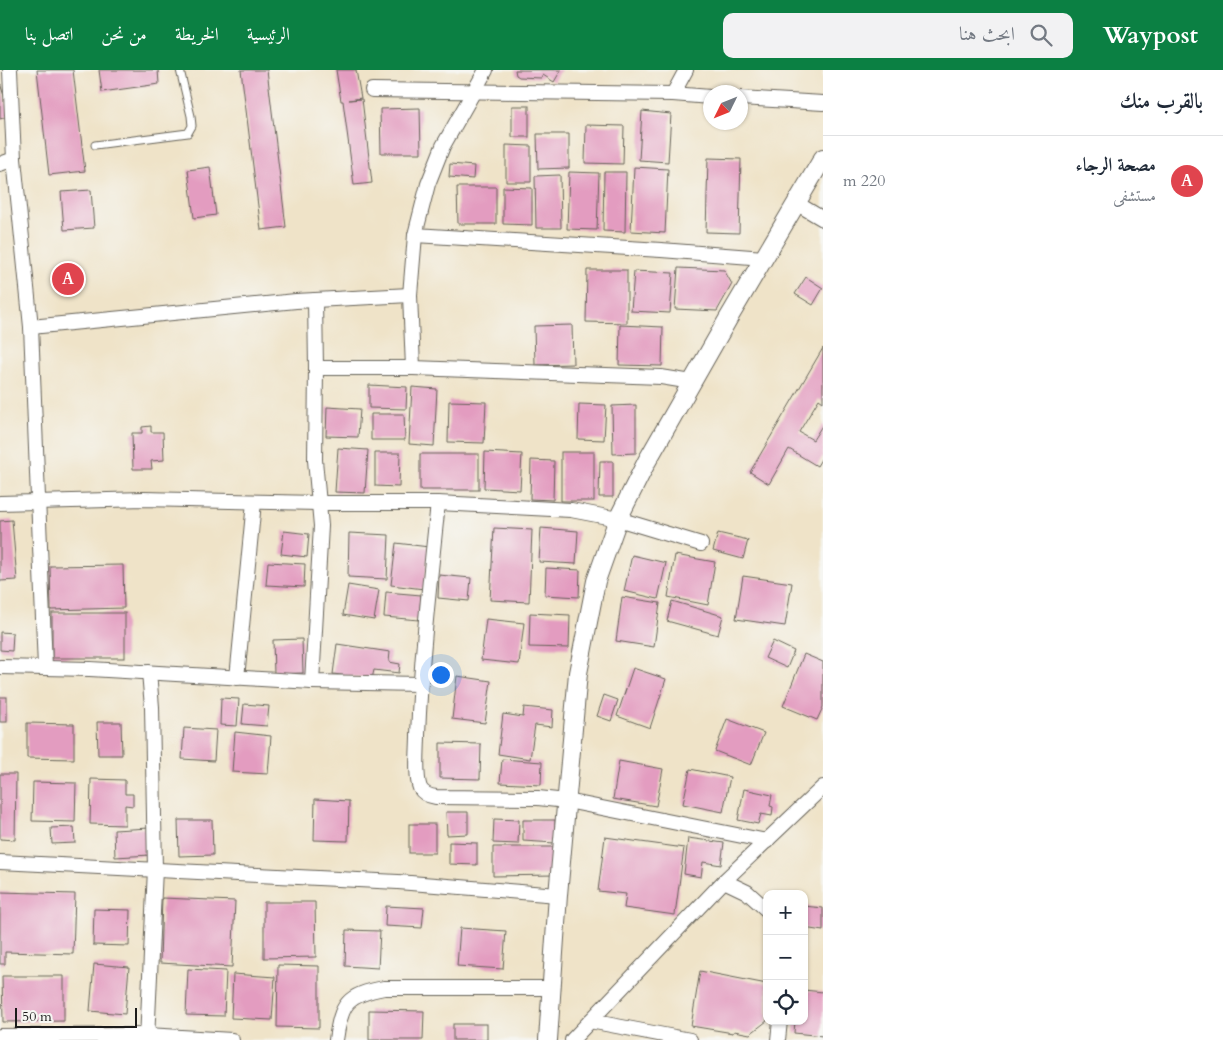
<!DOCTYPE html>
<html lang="ar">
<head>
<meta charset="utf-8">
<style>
	:root { --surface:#fff; --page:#f2f2f3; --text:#1f2937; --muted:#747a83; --line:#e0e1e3; --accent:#0b8043 }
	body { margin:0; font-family:Cardo,Amiri,serif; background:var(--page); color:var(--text); direction:rtl }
	.controls { position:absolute; right:15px; bottom:15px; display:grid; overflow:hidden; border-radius:10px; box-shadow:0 1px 4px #0004 }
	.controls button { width:45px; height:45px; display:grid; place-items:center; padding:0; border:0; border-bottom:1px solid var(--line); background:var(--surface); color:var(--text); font:25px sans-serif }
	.compass { position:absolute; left:703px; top:15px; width:45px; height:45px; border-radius:50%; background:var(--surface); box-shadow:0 1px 4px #0004; rotate:227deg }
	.scale { position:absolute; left:15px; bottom:12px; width:122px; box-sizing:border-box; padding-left:5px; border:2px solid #1c1c1c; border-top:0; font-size:14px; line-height:18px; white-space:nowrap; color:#1c1c1c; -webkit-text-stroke:4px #f6f6f2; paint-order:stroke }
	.you { position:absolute; left:440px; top:604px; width:18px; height:18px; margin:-12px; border:4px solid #fff; border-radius:50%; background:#1a73e8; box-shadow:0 0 0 8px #1a73e833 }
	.badge { display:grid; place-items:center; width:32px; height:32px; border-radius:50%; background:var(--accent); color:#fff; font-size:16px; font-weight:700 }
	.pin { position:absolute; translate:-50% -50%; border:2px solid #fff; box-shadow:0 1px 5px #0006 }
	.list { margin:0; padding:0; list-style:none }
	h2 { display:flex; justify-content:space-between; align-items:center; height:65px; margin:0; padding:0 20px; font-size:21px }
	h2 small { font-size:16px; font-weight:400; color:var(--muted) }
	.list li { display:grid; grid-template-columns:32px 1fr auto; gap:15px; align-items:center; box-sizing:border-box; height:90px; padding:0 20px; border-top:1px solid var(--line) }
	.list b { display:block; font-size:19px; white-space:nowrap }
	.list p { margin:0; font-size:16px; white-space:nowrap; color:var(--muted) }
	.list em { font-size:16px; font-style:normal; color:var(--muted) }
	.icon { flex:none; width:28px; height:28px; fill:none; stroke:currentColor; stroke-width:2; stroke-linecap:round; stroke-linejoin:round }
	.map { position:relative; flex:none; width:823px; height:970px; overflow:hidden; direction:ltr }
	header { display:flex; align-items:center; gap:30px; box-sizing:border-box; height:70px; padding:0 25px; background:var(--accent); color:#fff }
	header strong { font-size:24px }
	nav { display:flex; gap:28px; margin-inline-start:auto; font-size:18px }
	.search { width:350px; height:45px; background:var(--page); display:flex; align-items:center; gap:12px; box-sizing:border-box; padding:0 18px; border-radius:10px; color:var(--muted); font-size:19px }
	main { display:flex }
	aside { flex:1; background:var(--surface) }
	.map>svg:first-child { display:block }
	.building { fill:#e39cc0 }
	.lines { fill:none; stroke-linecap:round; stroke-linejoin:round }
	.service-casing { stroke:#666258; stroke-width:9 }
	.minor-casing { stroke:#666258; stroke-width:16 }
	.tertiary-casing { stroke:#666258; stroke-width:20 }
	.service { stroke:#fff; stroke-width:7 }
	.minor { stroke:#fff; stroke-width:14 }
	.tertiary { stroke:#fff; stroke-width:18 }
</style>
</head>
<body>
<header>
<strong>Waypost</strong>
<div class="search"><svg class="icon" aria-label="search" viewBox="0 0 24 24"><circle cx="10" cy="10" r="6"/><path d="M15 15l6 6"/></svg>ابحث هنا</div>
<nav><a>الرئيسية</a><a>الخريطة</a><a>من نحن</a><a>اتصل بنا</a></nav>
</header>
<main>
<aside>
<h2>بالقرب منك<small></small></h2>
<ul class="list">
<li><span class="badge" style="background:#e0444e">A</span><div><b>مصحة الرجاء</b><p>مستشفى</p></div><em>220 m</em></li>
</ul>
</aside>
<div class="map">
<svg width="823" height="970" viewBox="0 0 823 970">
	<rect width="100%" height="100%" fill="#f6f6f2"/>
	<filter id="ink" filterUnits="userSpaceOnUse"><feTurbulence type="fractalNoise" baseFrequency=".02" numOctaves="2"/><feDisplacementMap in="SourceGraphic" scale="10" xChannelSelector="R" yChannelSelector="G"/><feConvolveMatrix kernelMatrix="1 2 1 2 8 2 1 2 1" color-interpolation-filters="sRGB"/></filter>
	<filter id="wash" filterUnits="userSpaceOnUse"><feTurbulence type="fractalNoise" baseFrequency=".0096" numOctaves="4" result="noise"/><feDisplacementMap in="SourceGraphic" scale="20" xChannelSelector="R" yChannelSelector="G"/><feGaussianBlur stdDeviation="1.12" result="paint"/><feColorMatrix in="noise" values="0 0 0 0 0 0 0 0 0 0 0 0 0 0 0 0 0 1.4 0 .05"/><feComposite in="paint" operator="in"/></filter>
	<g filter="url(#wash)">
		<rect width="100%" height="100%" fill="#efe3c8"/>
		<g id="blocks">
			<g class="building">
				<polygon points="37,0 73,0 85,101 49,105"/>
				<polygon points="99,0 158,0 159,14 102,22"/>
				<polygon points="241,0 267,0 286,157 261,160"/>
				<polygon points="336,0 356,0 361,28 349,30 362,29 372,113 354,115 343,31 341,31"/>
				<polygon points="515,0 561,0 554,12 543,5 541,8 519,7 516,5"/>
				<polygon points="0,13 10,46 0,49"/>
				<rect x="512" y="36" width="17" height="31"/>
				<polygon points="420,38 421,83 381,83 380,39"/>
				<polygon points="642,41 671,44 668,92 639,90"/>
				<polygon points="586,55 624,56 623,94 585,93"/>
				<polygon points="537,64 569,64 569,98 538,99"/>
				<polygon points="506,75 531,76 531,112 506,112"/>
				<polygon points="708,88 741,89 739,163 706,162"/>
				<polygon points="450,94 474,96 473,109 449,107"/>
				<polygon points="210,97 216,145 194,148 188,100"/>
				<polygon points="634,97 668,99 665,163 631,161"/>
				<polygon points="569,102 599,103 597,160 567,159"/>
				<polygon points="604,102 626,102 625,162 603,161"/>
				<polygon points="560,105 561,158 536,158 535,106"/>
				<polygon points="457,117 496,117 496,154 458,154"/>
				<polygon points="503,117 532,118 532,155 503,154"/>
				<polygon points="91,120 94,158 64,160 61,122"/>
				<polygon points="678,198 724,200 732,214 717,241 675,239"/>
				<polygon points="587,200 627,200 627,253 586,252"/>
				<polygon points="634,201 673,203 670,243 631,241"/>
				<polygon points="806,207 823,218 813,235 795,224"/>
				<polygon points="572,255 573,294 535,295 534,256"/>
				<polygon points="620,255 663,257 662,296 619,295"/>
				<polygon points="823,278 823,332 819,329 799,362 813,370 823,354 823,386 817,396 789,379 769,414 750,402"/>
				<polygon points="369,315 407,317 406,339 369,338"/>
				<polygon points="412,317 437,319 434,376 409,374"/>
				<polygon points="449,331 486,332 484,373 448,372"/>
				<polygon points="579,334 606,335 604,370 578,369"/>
				<polygon points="636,335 636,383 613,384 612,336"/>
				<polygon points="327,337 360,339 358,367 326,366"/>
				<polygon points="371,344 404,344 405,370 371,370"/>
				<polygon points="151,356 151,362 163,362 164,390 151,391 152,399 133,399 132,363 142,363 142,357"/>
				<polygon points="338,378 368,380 365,423 335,422"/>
				<polygon points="485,382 522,384 520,420 484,418"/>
				<rect x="561" y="382" width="33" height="49"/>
				<polygon points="375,383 400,383 399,417 375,416"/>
				<rect x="420" y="384" width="59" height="36"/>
				<polygon points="531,390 554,391 553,430 530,429"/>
				<polygon points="600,391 613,391 613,427 599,427"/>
				<polygon points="12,450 17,510 0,511 0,451"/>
				<polygon points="494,458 532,460 529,532 490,530"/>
				<polygon points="541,458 578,461 576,494 539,492"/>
				<polygon points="284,461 309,464 307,487 281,484"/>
				<polygon points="349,463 389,465 387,509 348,507"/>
				<polygon points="718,463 748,470 743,489 713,481"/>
				<polygon points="396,473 429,477 424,519 391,515"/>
				<polygon points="632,485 666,493 658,529 624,521"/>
				<polygon points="675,485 715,492 708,535 668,527"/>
				<polygon points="268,492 305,494 304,517 266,515"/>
				<polygon points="123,495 124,538 51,540 50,496"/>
				<polygon points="546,498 580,500 579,527 545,525"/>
				<polygon points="439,505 471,508 469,531 438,528"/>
				<polygon points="743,506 792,513 785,556 736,549"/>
				<polygon points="348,515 379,520 374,550 343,545"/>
				<polygon points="386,522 421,525 419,550 384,547"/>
				<polygon points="622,527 660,533 654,577 616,571"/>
				<polygon points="672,531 723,546 718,565 667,551"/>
				<rect x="52" y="543" width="73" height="45"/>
				<polygon points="530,543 570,545 569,578 529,577"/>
				<polygon points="486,549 524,553 519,594 481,590"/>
				<polygon points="0,562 13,563 12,581 0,580"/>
				<polygon points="302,569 303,603 274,604 273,570"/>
				<polygon points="773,571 794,581 787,598 765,588"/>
				<polygon points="337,574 390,582 389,592 400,594 399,603 374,600 372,609 333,604"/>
				<polygon points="804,584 823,592 823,637 817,650 783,636"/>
				<polygon points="633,598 666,609 650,658 617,646"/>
				<polygon points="457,606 491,611 485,653 452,649"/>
				<polygon points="604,625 618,630 611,651 597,646"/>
				<rect x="0" y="627" width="7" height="25"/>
				<polygon points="221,628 239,629 237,656 220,655"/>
				<polygon points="244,634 269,636 267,656 242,654"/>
				<polygon points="524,637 553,640 552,657 535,655 530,689 498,684 503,644 523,647"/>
				<polygon points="727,649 764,663 751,695 715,681"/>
				<polygon points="97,652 121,652 122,685 98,685"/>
				<polygon points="27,653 74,654 74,689 27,688"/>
				<polygon points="184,658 216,660 214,691 182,689"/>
				<polygon points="235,662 271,666 268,704 232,702"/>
				<polygon points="440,673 481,674 480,709 440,708"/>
				<polygon points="502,689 542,692 541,715 500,713"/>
				<polygon points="619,691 663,699 656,736 613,729"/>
				<polygon points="690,699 730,707 723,742 683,734"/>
				<polygon points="0,704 16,704 15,770 0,769"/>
				<polygon points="91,709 125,710 125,724 133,724 133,736 125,735 125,755 90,754"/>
				<polygon points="33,712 76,713 75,752 32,751"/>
				<polygon points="744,719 772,725 770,736 773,737 772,746 761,744 758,754 738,750"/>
				<polygon points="315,729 349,731 348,771 314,770"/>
				<polygon points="446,742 468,742 468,764 447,765"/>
				<polygon points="494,749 519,750 518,774 493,773"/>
				<polygon points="178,750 212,750 213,785 179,786"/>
				<polygon points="523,750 555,750 555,773 523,771"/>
				<rect x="409" y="754" width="26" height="29"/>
				<polygon points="74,757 75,773 52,774 51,758"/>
				<polygon points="149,758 151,785 115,787 114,760"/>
				<polygon points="605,767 684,778 675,845 624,838 626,824 598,821"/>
				<polygon points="688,768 724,773 721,795 703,792 701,807 684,804"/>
				<polygon points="449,772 477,773 477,795 449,794"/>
				<polygon points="493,777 555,777 555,805 493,806"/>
				<polygon points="0,822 75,824 73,884 5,882 5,894 0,894"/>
				<polygon points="162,828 235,831 232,897 160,893"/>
				<polygon points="264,832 315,832 316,887 264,888"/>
				<polygon points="386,836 424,838 422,858 385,856"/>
				<polygon points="804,836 823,838 823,861 804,858"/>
				<polygon points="94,839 130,840 129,876 93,875"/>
				<polygon points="460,858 506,861 503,899 457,896"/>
				<polygon points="346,860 380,861 378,898 345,896"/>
				<polygon points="94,894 129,897 125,944 90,941"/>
				<polygon points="278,895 319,896 319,958 277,957"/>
				<polygon points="188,899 226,901 224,946 186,945"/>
				<polygon points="700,901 767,914 767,951 750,964 734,961 733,963 691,956"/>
				<polygon points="233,904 275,907 272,950 231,948"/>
				<polygon points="2,906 64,906 64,951 3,952"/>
				<polygon points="804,920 823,922 823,966 794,963 795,951 804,951"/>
				<polygon points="369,940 424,941 423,970 369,970"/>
				<rect x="453" y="954" width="34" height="16"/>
			</g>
		</g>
	</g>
	<g filter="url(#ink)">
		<use href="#blocks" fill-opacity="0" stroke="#666258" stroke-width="1"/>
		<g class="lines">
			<g class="service-casing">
				<polyline id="service" points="95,75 188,63 192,56 191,46 180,0"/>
			</g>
			<g class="minor-casing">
				<g id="minor">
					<polyline points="10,0 14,89 31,257 45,597"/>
					<polyline points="372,20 673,24 710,27"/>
					<polyline points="673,24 686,0"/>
					<polyline points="740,28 823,33"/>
					<polyline points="0,94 14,89"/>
					<polyline points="796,133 823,149"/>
					<polyline points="415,165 661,180 764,188"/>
					<polyline points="31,257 296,231 410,225"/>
					<polyline points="316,298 413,298 661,307 692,312"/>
					<polyline points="413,298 410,225 415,165 428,114 443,76 486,0"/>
					<polyline points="0,433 144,429 318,433 438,433 571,440 618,449 701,474"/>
					<path d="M438,433C430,510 421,587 418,665C418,679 415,705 420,718C423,724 429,726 436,727L538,728L567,731L767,771"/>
					<polyline points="0,597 90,599 312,612 420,614"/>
					<polyline points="237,608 254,432"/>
					<polyline points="312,612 321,456 315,390 316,298 315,230"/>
					<polyline points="0,792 398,812 558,825"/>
					<polyline points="724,811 747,822 767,840"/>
					<polyline points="590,951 690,970"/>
					<polyline points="0,966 147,965 232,970"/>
					<polyline points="147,970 155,799 152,637 149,602"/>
					<path d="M336,970C341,933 347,925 384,918H551"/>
					<polyline points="572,970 724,811 823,717"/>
					<polyline points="778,970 780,951"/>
				</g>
			</g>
			<g class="tertiary-casing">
				<polyline id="tertiary" points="548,970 558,825 578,603 596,511 618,449 647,391 728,249 823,88"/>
			</g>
			<use href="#service" class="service"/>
			<use href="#minor" class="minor"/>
			<use href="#tertiary" class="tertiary"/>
		</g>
	</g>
</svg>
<div class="controls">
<button>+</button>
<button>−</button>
<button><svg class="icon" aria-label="locate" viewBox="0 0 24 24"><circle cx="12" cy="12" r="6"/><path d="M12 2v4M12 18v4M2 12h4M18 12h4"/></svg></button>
</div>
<svg class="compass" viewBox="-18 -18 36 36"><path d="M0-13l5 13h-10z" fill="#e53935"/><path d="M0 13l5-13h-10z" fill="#747a83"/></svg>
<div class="scale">50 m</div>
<div class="you"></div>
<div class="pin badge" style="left:68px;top:209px;background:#e0444e">A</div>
</div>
</main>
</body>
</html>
